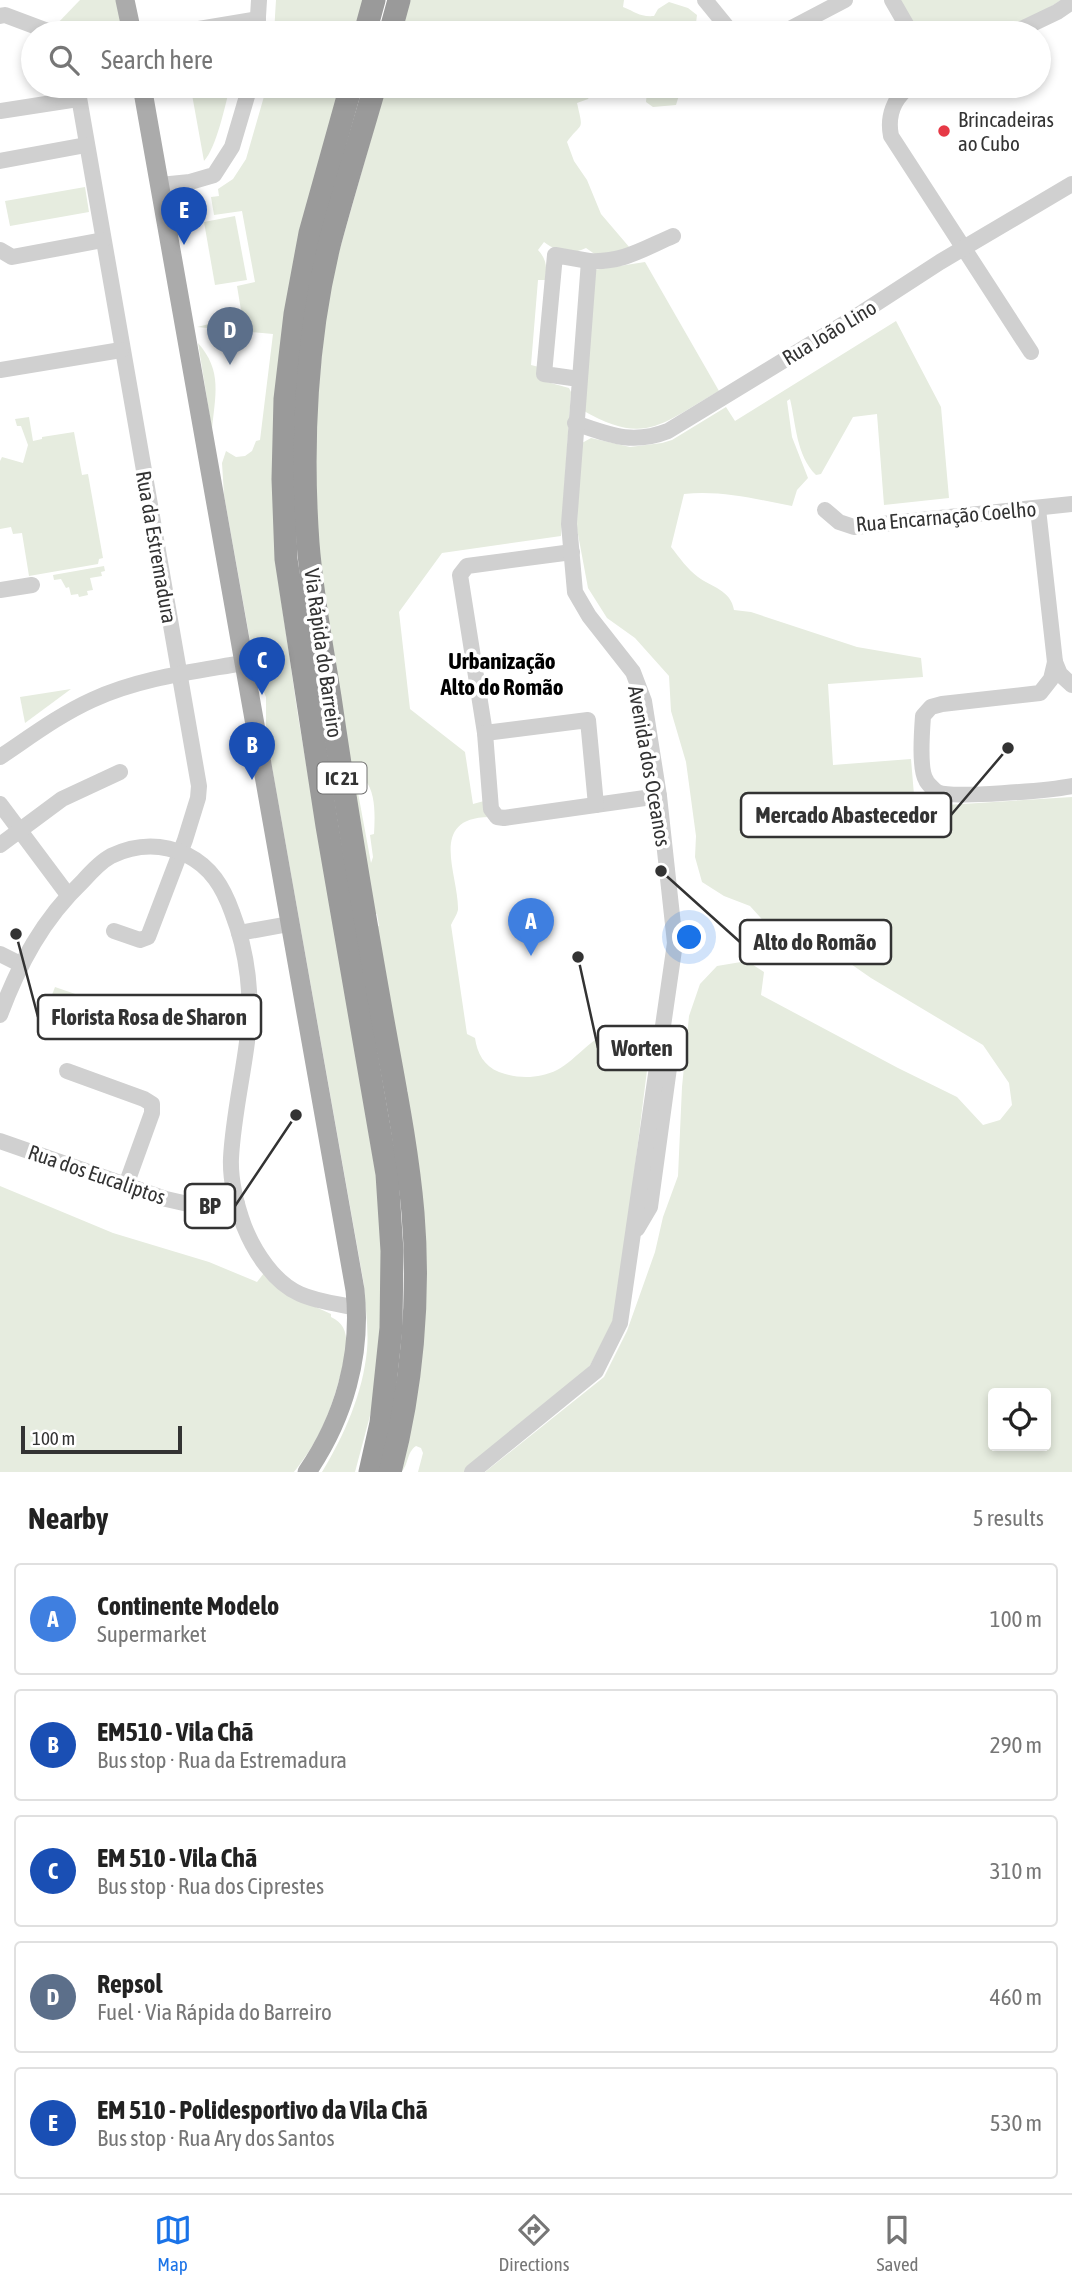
<!DOCTYPE html>
<html lang="en">
<head>
<meta charset="utf-8">
<style>
	:root { --surface:#fff; --page:#f2f2f2; --text:#222; --muted:#767676; --line:#e0e0e0; --accent:#1a73e8 }
	body { margin:0; font-family:"Asap Condensed",sans-serif; background:var(--page); color:var(--text) }
	.controls { position:absolute; right:21px; bottom:21px; display:grid; overflow:hidden; border-radius:7px; box-shadow:0 4px 10px #0003 }
	.controls button { width:63px; height:63px; display:grid; place-items:center; padding:0; border:0; border-bottom:2px solid var(--line); background:var(--surface); color:var(--text); font:35px sans-serif }
	.scale { position:absolute; left:21px; bottom:18px; width:161px; box-sizing:border-box; padding-left:7px; border:4px solid #333; border-top:0; font-size:19px; line-height:24px; white-space:nowrap; color:#333; -webkit-text-stroke:5px #fff; paint-order:stroke }
	.you { position:absolute; left:690px; top:938px; width:24px; height:24px; margin:-18px; border:5px solid #fff; border-radius:50%; background:#1a73e8; box-shadow:0 0 0 10px #1a73e833 }
	.badge { display:grid; place-items:center; width:46px; height:46px; border-radius:50%; background:var(--accent); color:#fff; font-size:23px; font-weight:700 }
	.pin { position:absolute; translate:-50% -58px; filter:drop-shadow(0 2px 4px #0008) }
	.pin::after { content:''; position:absolute; top:37px; width:24px; height:21px; background:inherit; clip-path:polygon(0 0,100% 0,50% 100%) }
	.list { margin:0; padding:0; list-style:none }
	h2 { display:flex; justify-content:space-between; align-items:center; height:91px; margin:0; padding:0 28px; font-size:30px }
	h2 small { font-size:23px; font-weight:400; color:var(--muted) }
	.list li { display:grid; grid-template-columns:46px 1fr auto; gap:21px; align-items:center; box-sizing:border-box; height:112px; margin:0 14px 14px; padding:0 14px; border:2px solid var(--line); border-radius:7px }
	.list b { display:block; font-size:26px; white-space:nowrap }
	.list p { margin:0; font-size:23px; white-space:nowrap; color:var(--muted) }
	.list em { font-size:23px; font-style:normal; color:var(--muted) }
	.icon { flex:none; width:38px; height:38px; fill:none; stroke:currentColor; stroke-width:2; stroke-linecap:round; stroke-linejoin:round }
	.map { position:relative; flex:none; width:1072px; height:1472px; overflow:hidden }
	.search { position:absolute; background:var(--surface); box-shadow:0 4px 10px #0003; left:21px; right:21px; top:21px; height:77px; display:flex; align-items:center; gap:18px; box-sizing:border-box; padding:0 24px; border-radius:38px; color:var(--muted); font-size:26px }
	.sheet { height:721px; background:var(--surface) }
	nav { display:flex; justify-content:space-around; align-items:center; box-sizing:border-box; height:98px; border-top:2px solid var(--line); background:var(--surface); font-size:19px; color:var(--muted) }
	nav a { display:grid; justify-items:center; gap:4px }
	nav .on { color:var(--accent) }
	.map>svg:first-child { display:block }
	.green { fill:#e6ecdf; fill-rule:evenodd }
	.lines { fill:none; stroke-linecap:round; stroke-linejoin:round }
	.minor { stroke:#d0d0d0; stroke-width:16 }
	.major { stroke:#ababab; stroke-width:19 }
	.highway { stroke:#9a9a9a; stroke-width:23 }
	.poi-dot { fill:#e63946; stroke:#fff; stroke-width:2.5 }
	.labels { text-anchor:middle; dominant-baseline:central; stroke-width:7; stroke-linejoin:round; paint-order:stroke }
	.shield { fill:#fff; stroke:#707070; stroke-width:2 }
	.shield-label { font-size:19px; font-weight:bold; fill:#333 }
	.poi-label { font-size:21px; fill:#333; stroke:#fff; text-anchor:start }
	.street-label { font-size:21px; fill:#333; stroke:#fff }
	.neighbourhood-label { font-size:23px; font-weight:bold; fill:#000; stroke:#fff }
	.leader { fill:none; stroke:#333; stroke-width:2.5 }
	.callout-dot { fill:#333; stroke:#fff; stroke-width:2.5 }
	.callout { fill:#fff; stroke:#333; stroke-width:2.5 }
	.callout-label { font-size:23px; text-anchor:middle; font-weight:bold; fill:#333 }
</style>
</head>
<body>
<div class="map">
<svg width="1072" height="1472" viewBox="0 0 1072 1472">
	<rect width="100%" height="100%" fill="#fff"/>
	<g class="green">
		<polygon points="80,0 118,0 122,26 114,32 70,33 55,26"/>
		<polygon points="276,0 368,0 359,33 274,33"/>
		<path d="M410,0H624L623,7C636,12 639,17 654,16L658,9L669,2L688,8L697,15L696,23H693L697,33H401Z"/>
		<polygon points="900,0 1061,0 1042,12 994,33 916,33"/>
		<path d="M194,86H230C226,103 216,149 204,161L191,89Z"/>
		<path d="M267,86H343L275,558L298,716L379,1193L383,1285L375,1397L355,1472H322C344,1436 363,1393 367,1350C369,1329 365,1306 364,1285L266,733V697L256,674L224,495L222,463L226,451L236,457L245,456L252,451L256,441L260,440L273,334L197,327L242,316L237,286L255,282L242,211L214,215L211,197L219,196L218,189L233,179L246,159Z"/>
		<path d="M386,86H592L593,90L588,99L577,103C584,133 582,121 567,142L574,161L587,180L601,214L630,248L617,256L596,255L586,248C571,255 557,252 544,242L538,250C547,260 547,267 545,280H538L531,365L539,367L547,382L569,388L571,392L561,536L442,553L399,612L410,709L465,752L473,804L484,801L489,817C427,818 459,875 458,910C457,915 453,920 451,925L467,1034L475,1038C477,1053 484,1066 499,1072C517,1079 539,1079 557,1070C580,1059 606,1016 634,1033C643,1038 647,1045 649,1054L618,1303L614,1322L588,1369L466,1472H418L423,1453L421,1448L416,1446C406,1453 409,1465 401,1472L407,1443L405,1094L408,1091L403,1086L375,927L379,926L377,914L372,913L323,622L312,456L326,311L337,259ZM365,780C376,793 375,816 374,834L370,835L373,857L371,863L356,782Z"/>
		<polygon points="645,86 675,86 679,95 676,105 653,107 646,102 647,91"/>
		<polygon points="85,187 89,212 10,226 5,201"/>
		<polygon points="235,216 247,280 215,285 204,222"/>
		<path d="M645,262L719,391C662,423 646,447 582,410L594,270Z"/>
		<path d="M896,321L941,407L949,498L884,505L877,414L853,417L821,474L816,475C796,455 796,424 790,399L787,401L792,437L808,478L797,490L792,506C756,499 720,490 684,494L671,547C679,557 688,570 698,577C711,587 731,590 734,610L751,612L857,647L921,658L923,677L828,684L833,765L911,759L915,807L1072,797V1472H485L604,1377L627,1331L655,1252L663,1217L678,1176L682,1087L689,1016L700,984L717,966L747,961L764,972L761,995L898,1068L957,1097L983,1125L1000,1120L1012,1105L1009,1083L983,1045L871,978L835,953L793,944L770,928L750,906L724,896L702,882L695,857L696,836L686,762L671,711L669,676L635,638L607,618L588,588L577,529L578,475L582,443L591,438L630,447L662,443L672,440L726,407L735,421ZM993,1393H1046V1446H993Z"/>
		<path d="M198,343C223,371 215,396 212,430Z"/>
		<polygon points="29,417 33,441 42,439 42,437 74,432 82,475 88,474 103,558 99,559 98,564 29,576 22,533 13,534 11,527 0,529 0,461 2,457 23,463 28,445 21,426 17,426 15,419"/>
		<polygon points="104,566 105,571 101,572 102,576 90,578 93,590 87,591 88,595 79,597 78,594 71,595 69,587 66,588 61,579 54,580 53,575"/>
		<polygon points="71,689 25,723 20,697"/>
		<polygon points="55,987 84,997 68,1040 39,1029"/>
		<path d="M0,1186L113,1233L209,1262L257,1282L264,1273L296,1298L331,1314V1317C353,1327 346,1350 342,1369C331,1411 321,1438 294,1472H0Z"/>
	</g>
	<g class="lines">
		<g class="minor">
			<polyline points="705,0 732,33"/>
			<polyline points="892,0 911,33"/>
			<polyline points="0,16 5,15 53,33"/>
			<polyline points="175,33 258,19"/>
			<polyline points="257,33 259,0"/>
			<polyline points="782,33 845,0"/>
			<polyline points="1013,33 1057,12 1072,2"/>
			<polyline points="77,86 199,786 198,798 185,840 148,937 140,940 114,931"/>
			<path d="M910,86C894,98 887,116 891,136L1031,352"/>
			<polyline points="0,111 78,99"/>
			<polyline points="0,161 86,145"/>
			<polyline points="160,185 190,182 214,175 232,147 250,86"/>
			<polyline points="0,250 12,257 103,240"/>
			<path d="M589,261C622,263 643,249 673,236"/>
			<polyline points="0,370 121,350"/>
			<path d="M575,423C610,435 632,445 668,431L863,312L940,262L1072,184"/>
			<polyline points="1038,509 1055,662 1060,674 1072,685"/>
			<polyline points="825,510 839,522 854,527 1072,504"/>
			<polyline points="572,552 467,566 460,575 485,733 491,809 497,817 504,818 659,796"/>
			<polyline points="0,590 32,585"/>
			<path d="M1055,662L1051,679L1040,693L942,704L931,707L923,716C922,730 919,769 926,780C927,783 934,790 937,792C952,799 1051,790 1072,786"/>
			<polyline points="485,733 588,720 596,805"/>
			<path d="M0,757C30,737 59,715 92,700C140,678 192,672 243,663"/>
			<polyline points="0,804 68,895"/>
			<polyline points="0,845 62,799 120,772"/>
			<polyline points="239,933 289,924"/>
			<polyline points="0,954 20,964"/>
			<path d="M0,1015C19,964 43,919 83,881C91,872 100,862 111,856C136,844 161,843 187,855C211,867 223,887 232,912C248,953 253,999 247,1042C242,1081 233,1119 231,1158C230,1181 236,1204 244,1226C254,1251 274,1283 300,1294C318,1302 339,1304 357,1308"/>
			<polyline points="67,1071 144,1099 152,1104 152,1113 126,1185"/>
			<polyline points="0,1141 166,1199 188,1204 237,1204"/>
			<polyline points="637,1229 650,1207 669,1068 666,1055 659,1046"/>
			<polyline points="472,1472 596,1371 620,1323 675,943 659,796 644,701 633,672 589,616 575,592 569,524 589,261 555,255 544,374 579,379"/>
		</g>
		<g class="major">
			<polyline points="125,0 132,33"/>
			<path d="M142,86C215,487 282,889 355,1290C362,1355 344,1418 307,1472"/>
		</g>
		<g class="highway">
			<polyline points="365,33 374,0"/>
			<polyline points="390,33 399,0"/>
			<polyline points="351,86 310,233 295,314 285,399 283,479 286,559 327,826 387,1174 392,1251 391,1328 381,1423 370,1472"/>
			<path d="M375,86C360,138 344,190 330,242C306,338 301,445 308,543C312,595 322,646 330,697C345,800 362,902 380,1004C392,1073 407,1143 413,1213C420,1298 412,1389 390,1472"/>
		</g>
	</g>
	<circle class="poi-dot" cx="944" cy="131" r="7"/>
	<g class="labels">
		<rect class="shield" x="317.5" y="762.5" width="49" height="31" rx="5"/>
		<g class="shield-label">
			<text x="342" y="778">IC 21</text>
		</g>
		<g class="poi-label">
			<text x="958" y="119">Brincadeiras<tspan x="958" dy="24">ao Cubo</tspan></text>
		</g>
		<g class="street-label">
			<text transform="translate(829 332) rotate(-31)">Rua João Lino</text>
			<text transform="translate(946 516) rotate(-5)">Rua Encarnação Coelho</text>
			<text transform="translate(157 547) rotate(80)">Rua da Estremadura</text>
			<text transform="translate(324 653) rotate(82)">Via Rápida do Barreiro</text>
			<text transform="translate(650 766) rotate(80)">Avenida dos Oceanos</text>
			<text transform="translate(97 1174) rotate(19)">Rua dos Eucaliptos</text>
		</g>
		<g class="neighbourhood-label">
			<text x="502" y="661">Urbanização<tspan x="502" dy="26">Alto do Romão</tspan></text>
		</g>
	</g>
	<path class="leader" d="M1008 748L951 815M661 871L740 942M16 934L38 1017M578 957L598 1048M296 1115L235 1206"/>
	<g class="callout-dot">
		<circle cx="1008" cy="748" r="7"/>
		<circle cx="661" cy="871" r="7"/>
		<circle cx="16" cy="934" r="7"/>
		<circle cx="578" cy="957" r="7"/>
		<circle cx="296" cy="1115" r="7"/>
	</g>
	<g class="callout">
		<rect x="741" y="793" width="210" height="44" rx="7"/>
		<rect x="740" y="920" width="151" height="44" rx="7"/>
		<rect x="38" y="995" width="223" height="44" rx="7"/>
		<rect x="598" y="1026" width="89" height="44" rx="7"/>
		<rect x="185" y="1184" width="50" height="44" rx="7"/>
	</g>
	<g class="callout-label">
		<text x="846" y="823">Mercado Abastecedor</text>
		<text x="815" y="950">Alto do Romão</text>
		<text x="149" y="1025">Florista Rosa de Sharon</text>
		<text x="642" y="1056">Worten</text>
		<text x="210" y="1214">BP</text>
	</g>
</svg>
<div class="controls">
<button><svg class="icon" aria-label="locate" viewBox="0 0 24 24"><circle cx="12" cy="12" r="6"/><path d="M12 2v4M12 18v4M2 12h4M18 12h4"/></svg></button>
</div>
<div class="scale">100 m</div>
<div class="you"></div>
<div class="pin badge" style="left:531px;top:956px;background:#3f7fe0">A</div>
<div class="pin badge" style="left:252px;top:780px;background:#1a4fb4">B</div>
<div class="pin badge" style="left:262px;top:695px;background:#1a4fb4">C</div>
<div class="pin badge" style="left:230px;top:365px;background:#5c6f8a">D</div>
<div class="pin badge" style="left:184px;top:245px;background:#1a4fb4">E</div>
<div class="search"><svg class="icon" aria-label="search" viewBox="0 0 24 24"><circle cx="10" cy="10" r="6"/><path d="M15 15l6 6"/></svg>Search here</div>
</div>
<section class="sheet">
<h2>Nearby<small>5 results</small></h2>
<ul class="list">
<li><span class="badge" style="background:#3f7fe0">A</span><div><b>Continente Modelo</b><p>Supermarket</p></div><em>100 m</em></li>
<li><span class="badge" style="background:#1a4fb4">B</span><div><b>EM510 - Vila Chã</b><p>Bus stop · Rua da Estremadura</p></div><em>290 m</em></li>
<li><span class="badge" style="background:#1a4fb4">C</span><div><b>EM 510 - Vila Chã</b><p>Bus stop · Rua dos Ciprestes</p></div><em>310 m</em></li>
<li><span class="badge" style="background:#5c6f8a">D</span><div><b>Repsol</b><p>Fuel · Via Rápida do Barreiro</p></div><em>460 m</em></li>
<li><span class="badge" style="background:#1a4fb4">E</span><div><b>EM 510 - Polidesportivo da Vila Chã</b><p>Bus stop · Rua Ary dos Santos</p></div><em>530 m</em></li>
</ul>
</section>
<nav>
<a class="on"><svg class="icon" aria-label="map" viewBox="0 0 24 24"><path d="M3 6l6-2 6 2 6-2v14l-6 2-6-2-6 2zM9 4v14M15 6v14"/></svg>Map</a>
<a><svg class="icon" aria-label="directions" viewBox="0 0 24 24"><path d="M12 3l9 9-9 9-9-9zM9 14v-3h6M13 9l2 2-2 2"/></svg>Directions</a>
<a><svg class="icon" aria-label="saved" viewBox="0 0 24 24"><path d="M7 4h10v16l-5-4-5 4z"/></svg>Saved</a>
</nav>
</body>
</html>
